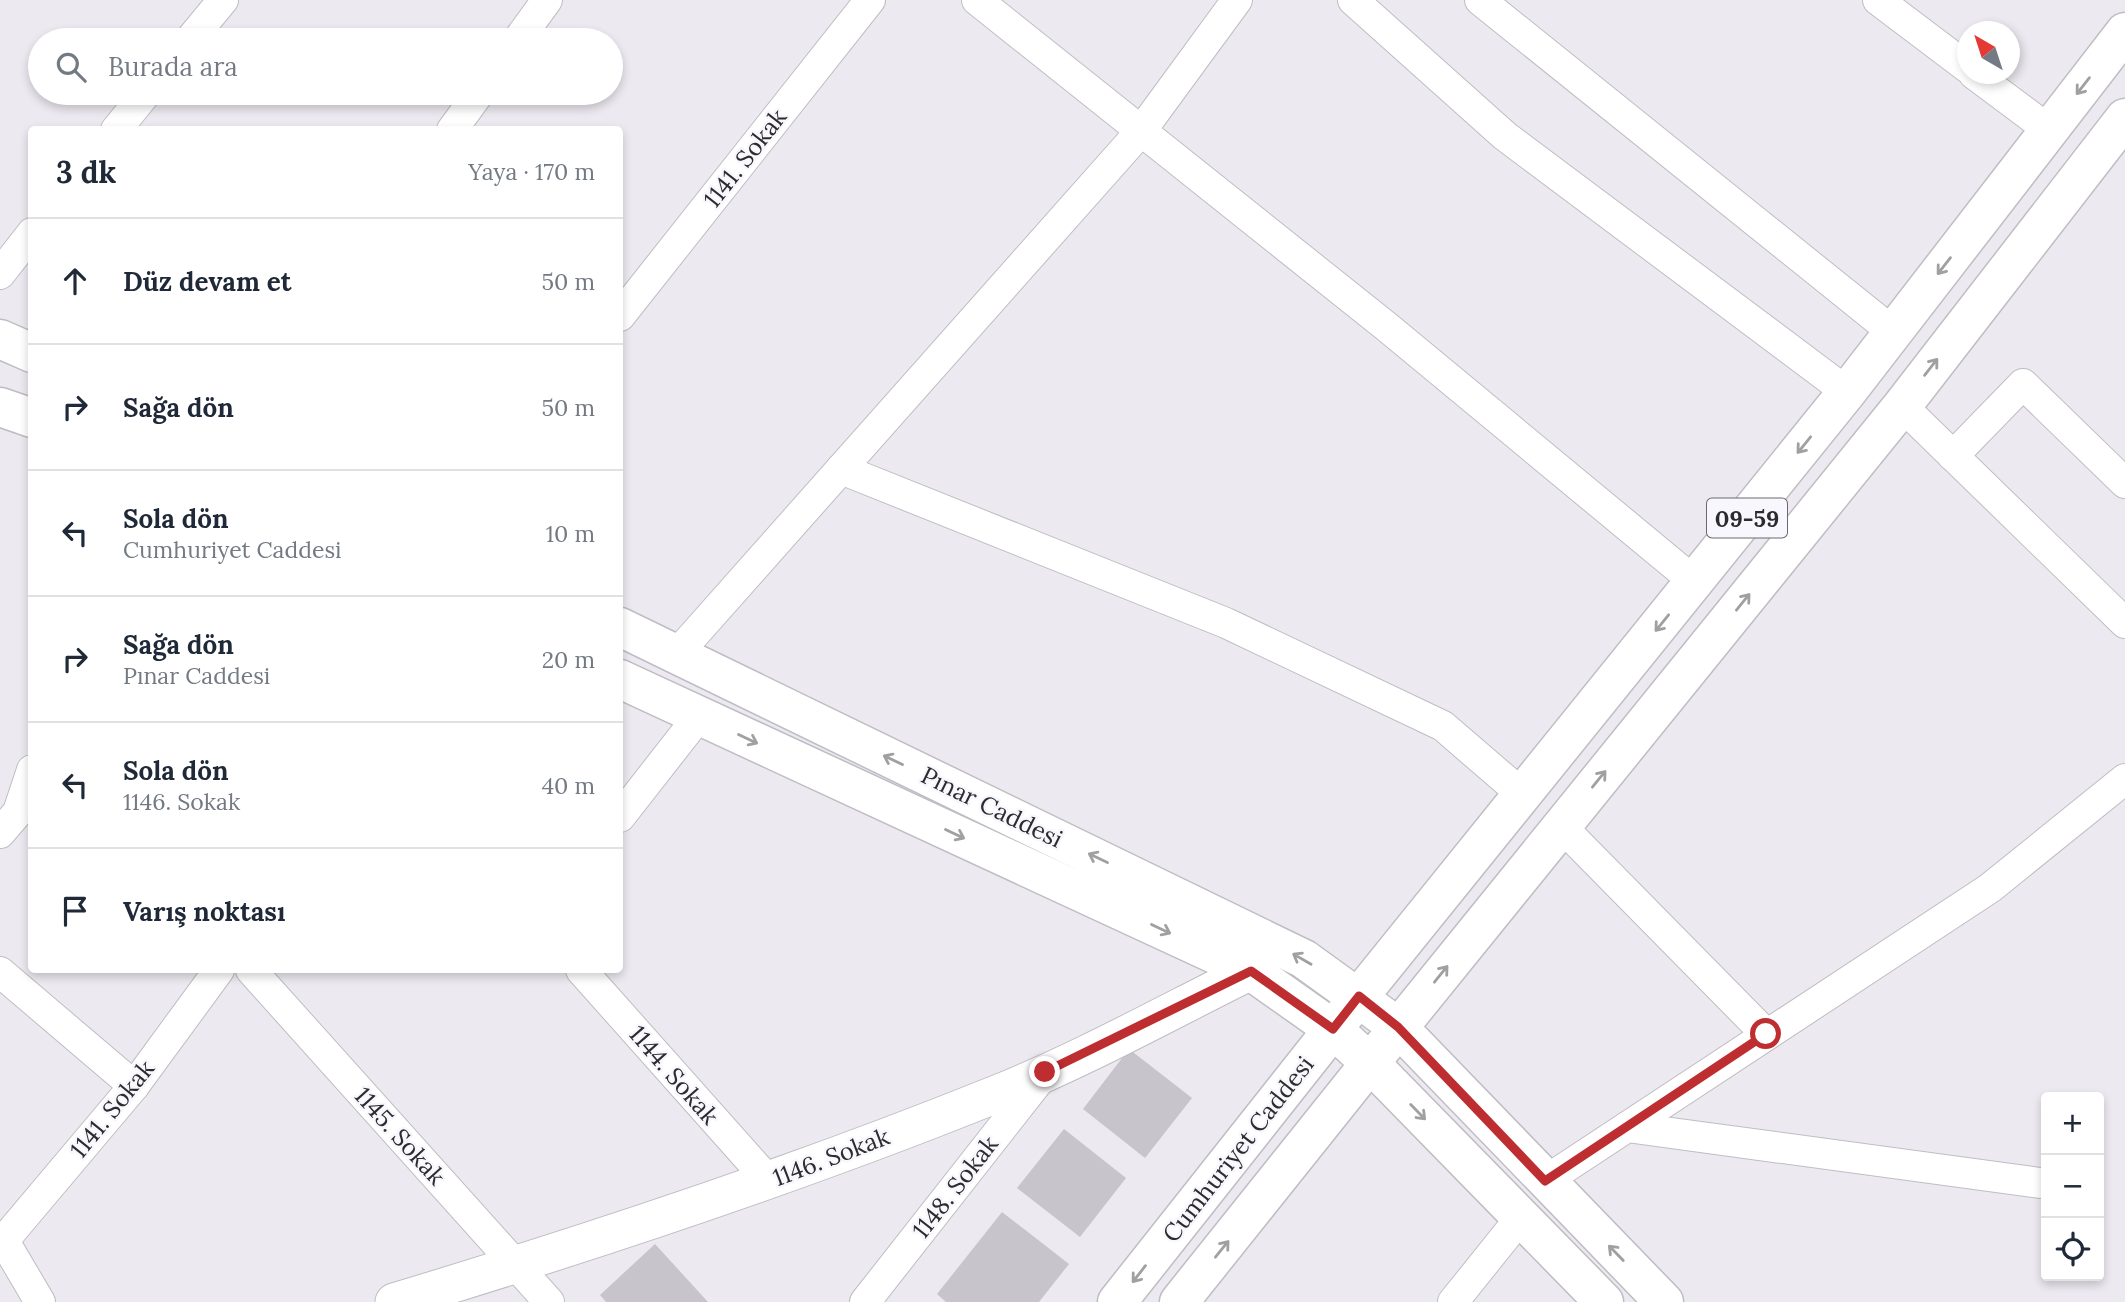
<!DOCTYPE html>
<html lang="tr">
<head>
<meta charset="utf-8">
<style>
	:root { --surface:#fff; --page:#f6f6f7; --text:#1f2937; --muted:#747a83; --line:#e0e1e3 }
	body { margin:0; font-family:Lora,serif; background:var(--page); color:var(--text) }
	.controls { position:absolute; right:21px; bottom:21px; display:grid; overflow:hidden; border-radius:7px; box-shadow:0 4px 10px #0003 }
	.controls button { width:63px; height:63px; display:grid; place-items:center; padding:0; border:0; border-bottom:2px solid var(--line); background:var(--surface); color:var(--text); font:35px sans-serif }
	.compass { position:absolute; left:1957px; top:21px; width:63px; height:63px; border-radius:50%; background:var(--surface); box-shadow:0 4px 10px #0003; rotate:321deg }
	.stop { position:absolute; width:21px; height:21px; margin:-16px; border:5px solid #be2e31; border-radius:50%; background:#fff }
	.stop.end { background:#be2e31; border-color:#fff; box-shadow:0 2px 7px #0008 }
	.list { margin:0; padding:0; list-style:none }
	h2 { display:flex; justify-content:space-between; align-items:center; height:91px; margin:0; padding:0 28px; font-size:30px }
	h2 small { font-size:23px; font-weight:400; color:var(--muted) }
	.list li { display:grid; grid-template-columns:46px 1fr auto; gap:21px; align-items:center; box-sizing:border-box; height:126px; padding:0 28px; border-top:2px solid var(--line) }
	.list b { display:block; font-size:26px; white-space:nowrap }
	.list p { margin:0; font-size:23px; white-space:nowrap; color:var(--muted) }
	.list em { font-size:23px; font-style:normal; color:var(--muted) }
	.icon { flex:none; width:38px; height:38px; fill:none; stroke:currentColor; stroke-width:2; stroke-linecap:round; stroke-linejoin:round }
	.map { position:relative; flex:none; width:2125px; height:1302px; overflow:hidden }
	.search { position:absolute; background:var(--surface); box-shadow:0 4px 10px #0003; left:28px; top:28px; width:595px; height:77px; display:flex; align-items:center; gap:18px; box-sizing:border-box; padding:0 24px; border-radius:38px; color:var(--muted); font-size:26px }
	.panel { position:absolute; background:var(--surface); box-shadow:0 4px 10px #0003; left:28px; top:126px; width:595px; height:847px; border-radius:7px }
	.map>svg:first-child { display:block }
	.building { fill:#c7c4cb }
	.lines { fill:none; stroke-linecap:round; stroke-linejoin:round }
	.minor-casing { stroke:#bfbdc3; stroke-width:32 }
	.tertiary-casing { stroke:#bfbdc3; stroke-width:39 }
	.secondary-casing { stroke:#bfbdc3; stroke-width:41 }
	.primary-casing { stroke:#bfbdc3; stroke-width:41 }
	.minor { stroke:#fff; stroke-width:30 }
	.tertiary { stroke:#fff; stroke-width:37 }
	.secondary { stroke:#fff; stroke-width:38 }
	.primary { stroke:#fff; stroke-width:38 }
	.oneway { stroke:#a0a0a0 }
	.route { stroke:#be2e31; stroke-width:9 }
	.labels { text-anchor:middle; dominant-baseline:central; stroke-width:5; stroke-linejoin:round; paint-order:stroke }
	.shield { fill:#f9f7fe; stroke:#6a686c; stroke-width:2 }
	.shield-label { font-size:23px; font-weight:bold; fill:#2c2b2d }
	.street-label { font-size:24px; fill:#2c2b2d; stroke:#f9f7fe }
</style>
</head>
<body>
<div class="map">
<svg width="2125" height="1302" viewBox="0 0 2125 1302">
	<rect width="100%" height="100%" fill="#ece9f0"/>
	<g class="building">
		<polygon points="1129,1049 1192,1098 1145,1158 1083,1109"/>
		<polygon points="1064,1129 1126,1178 1080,1237 1017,1188"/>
		<polygon points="1002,1212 1069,1264 1039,1302 946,1302 937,1294"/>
		<polygon points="655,1244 708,1302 606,1302 600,1295"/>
	</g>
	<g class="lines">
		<g class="minor-casing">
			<g id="minor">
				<polyline points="977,0 1387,327 1695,582"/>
				<polyline points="1353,0 1505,136 1847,392"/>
				<polyline points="1480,0 1893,332"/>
				<polyline points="1878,0 1968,68"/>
				<polyline points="190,40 223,0"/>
				<polyline points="518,40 547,0"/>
				<polyline points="1974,74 2049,130"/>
				<polyline points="116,130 146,93"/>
				<polyline points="452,130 479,93"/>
				<polyline points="0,274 32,233"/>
				<polyline points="620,316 870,0"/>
				<polyline points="1902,406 2125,623"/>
				<polyline points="1953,456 2023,384 2125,483"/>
				<polyline points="841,469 1226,623 1443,726 1523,795"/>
				<polyline points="676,655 1141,131 1237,0"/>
				<polyline points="620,817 699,716"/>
				<polyline points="1561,826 1766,1034"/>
				<polyline points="0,833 18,812 32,770"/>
				<polyline points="251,970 549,1302"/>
				<polyline points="581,970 768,1180"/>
				<polyline points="0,972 134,1086"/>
				<polyline points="1627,1127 2040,1183"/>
				<polyline points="1545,1181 1990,888 2125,779"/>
				<polyline points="4,1241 40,1302"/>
				<polyline points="0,1245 134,1086 219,970"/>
				<polyline points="865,1302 1044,1074"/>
				<polyline points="1453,1302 1522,1216"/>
			</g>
		</g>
		<g class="tertiary-casing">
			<path id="tertiary" d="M394,1302C596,1241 798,1174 994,1095C1082,1060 1166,1013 1251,971"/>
		</g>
		<g class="secondary-casing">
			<g id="secondary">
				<polyline points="0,339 32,353"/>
				<polyline points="0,407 32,418"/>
				<polyline points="620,627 1304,959 1398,1027 1664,1302"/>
				<polyline points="620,679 1251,971 1333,1029 1370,1063 1604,1302"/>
				<polyline points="1117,1302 1333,1029"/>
				<polyline points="1179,1302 1370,1063"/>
			</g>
		</g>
		<g class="primary-casing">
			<g id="primary">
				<polyline points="1333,1029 1847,392 2125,32"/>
				<polyline points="1370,1063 1902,406 2125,118"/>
			</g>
		</g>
		<use href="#minor" class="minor"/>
		<use href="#tertiary" class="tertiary"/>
		<use href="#secondary" class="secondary"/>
		<use href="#primary" class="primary"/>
	</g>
	<defs><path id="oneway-shaft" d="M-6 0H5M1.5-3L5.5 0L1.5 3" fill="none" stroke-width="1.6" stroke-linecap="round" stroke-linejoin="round" transform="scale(1.75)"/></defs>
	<g class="oneway">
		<use href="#oneway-shaft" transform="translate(2083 86) rotate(128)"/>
		<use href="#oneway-shaft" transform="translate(1944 266) rotate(128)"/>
		<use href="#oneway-shaft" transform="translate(1931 367) rotate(-52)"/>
		<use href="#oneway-shaft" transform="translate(1804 445) rotate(129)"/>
		<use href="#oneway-shaft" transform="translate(1743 602) rotate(-51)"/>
		<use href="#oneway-shaft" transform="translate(1662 623) rotate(129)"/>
		<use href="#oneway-shaft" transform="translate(748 739) rotate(25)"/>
		<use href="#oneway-shaft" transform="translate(893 760) rotate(-154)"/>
		<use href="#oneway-shaft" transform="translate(1599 779) rotate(-51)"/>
		<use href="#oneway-shaft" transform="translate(955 834) rotate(25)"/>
		<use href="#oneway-shaft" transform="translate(1098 858) rotate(-154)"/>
		<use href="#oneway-shaft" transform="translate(1161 929) rotate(25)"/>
		<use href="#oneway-shaft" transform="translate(1302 959) rotate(-150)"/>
		<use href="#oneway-shaft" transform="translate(1441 974) rotate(-51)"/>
		<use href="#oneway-shaft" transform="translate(1418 1112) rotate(46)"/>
		<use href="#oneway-shaft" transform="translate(1222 1249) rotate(-51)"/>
		<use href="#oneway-shaft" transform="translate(1616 1253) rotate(-134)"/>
		<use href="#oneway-shaft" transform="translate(1139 1274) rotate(128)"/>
	</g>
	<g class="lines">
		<polyline class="route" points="1045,1072 1251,971 1333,1029 1359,996 1398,1027 1545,1181 1766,1034"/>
	</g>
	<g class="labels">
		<rect class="shield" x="1707" y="498.5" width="80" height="39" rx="5"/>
		<g class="shield-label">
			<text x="1747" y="518">09-59</text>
		</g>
		<g class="street-label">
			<text transform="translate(745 158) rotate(-52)">1141. Sokak</text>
			<text transform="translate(992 807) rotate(26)">Pınar Caddesi</text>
			<text transform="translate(674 1075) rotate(49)">1144. Sokak</text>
			<text transform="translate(112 1109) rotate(-51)">1141. Sokak</text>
			<text transform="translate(400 1136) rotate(48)">1145. Sokak</text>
			<text transform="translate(1238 1149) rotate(-52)">Cumhuriyet Caddesi</text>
			<text transform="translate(831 1157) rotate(-21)">1146. Sokak</text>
			<text transform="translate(955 1187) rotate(-52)">1148. Sokak</text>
		</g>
	</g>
</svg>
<div class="controls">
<button>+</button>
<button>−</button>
<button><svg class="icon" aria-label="locate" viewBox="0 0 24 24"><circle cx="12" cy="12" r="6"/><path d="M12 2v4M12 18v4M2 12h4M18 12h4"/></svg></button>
</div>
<svg class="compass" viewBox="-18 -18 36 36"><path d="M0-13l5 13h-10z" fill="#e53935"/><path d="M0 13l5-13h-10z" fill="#747a83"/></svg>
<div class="stop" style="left:1766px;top:1034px"></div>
<div class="stop end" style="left:1045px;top:1072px"></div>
<div class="search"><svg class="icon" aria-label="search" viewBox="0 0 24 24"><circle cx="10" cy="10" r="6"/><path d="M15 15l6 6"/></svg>Burada ara</div>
<section class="panel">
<h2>3 dk<small>Yaya · 170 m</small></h2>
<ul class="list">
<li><svg class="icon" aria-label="ahead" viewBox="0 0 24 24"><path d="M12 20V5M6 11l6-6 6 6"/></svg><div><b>Düz devam et</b></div><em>50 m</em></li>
<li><svg class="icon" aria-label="right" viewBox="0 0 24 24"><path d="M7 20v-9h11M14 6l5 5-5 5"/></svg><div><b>Sağa dön</b></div><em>50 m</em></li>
<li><svg class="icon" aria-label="left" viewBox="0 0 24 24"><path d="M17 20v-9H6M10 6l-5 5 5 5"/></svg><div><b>Sola dön</b><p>Cumhuriyet Caddesi</p></div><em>10 m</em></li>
<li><svg class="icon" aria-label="right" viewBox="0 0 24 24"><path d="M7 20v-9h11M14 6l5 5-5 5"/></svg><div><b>Sağa dön</b><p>Pınar Caddesi</p></div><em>20 m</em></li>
<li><svg class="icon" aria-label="left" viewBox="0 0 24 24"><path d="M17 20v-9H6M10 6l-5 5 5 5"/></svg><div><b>Sola dön</b><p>1146. Sokak</p></div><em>40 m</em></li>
<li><svg class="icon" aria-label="arrive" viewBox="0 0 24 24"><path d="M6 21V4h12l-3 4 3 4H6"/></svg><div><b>Varış noktası</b></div></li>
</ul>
</section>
</div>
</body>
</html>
